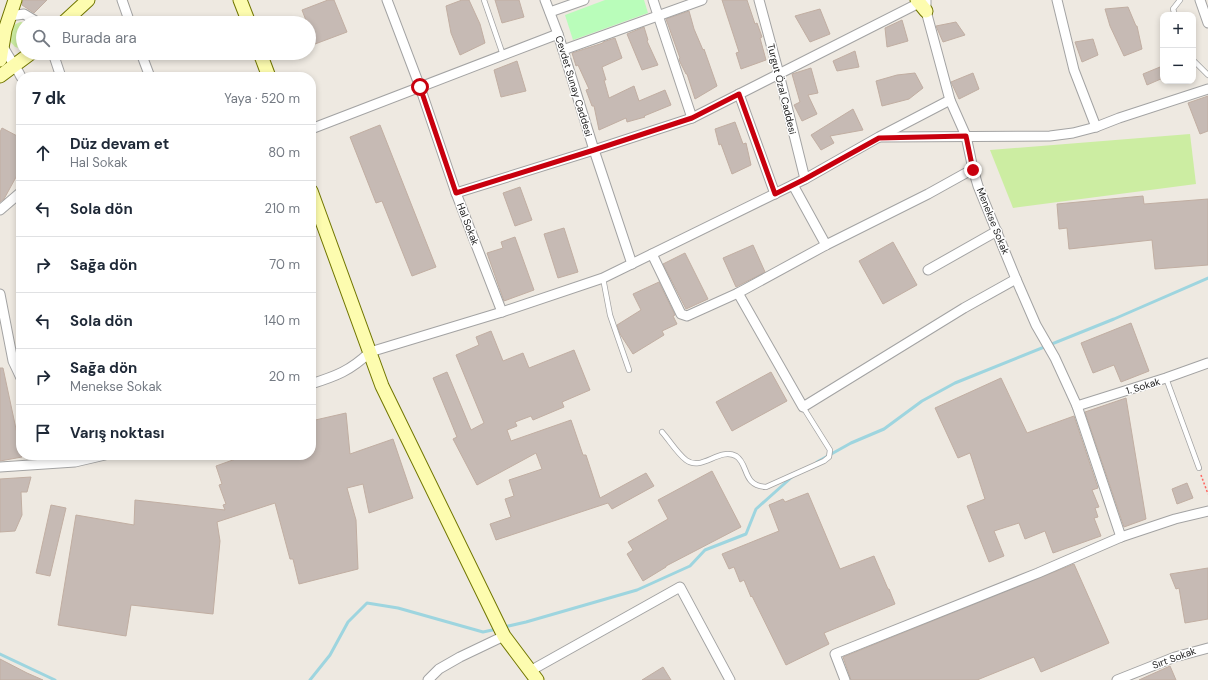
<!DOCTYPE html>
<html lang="tr">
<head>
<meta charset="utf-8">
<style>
	:root { --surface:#fff; --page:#f2f2f3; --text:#1f2937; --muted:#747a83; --line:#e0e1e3 }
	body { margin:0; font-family:"DM Sans",sans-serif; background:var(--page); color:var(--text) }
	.controls { position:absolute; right:12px; top:12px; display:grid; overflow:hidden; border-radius:8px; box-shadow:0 2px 6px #0003 }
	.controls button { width:36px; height:36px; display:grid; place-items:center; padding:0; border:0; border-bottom:1px solid var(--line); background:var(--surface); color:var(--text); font:20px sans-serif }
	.stop { position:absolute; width:12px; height:12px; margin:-9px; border:3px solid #c8000e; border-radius:50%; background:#fff }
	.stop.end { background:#c8000e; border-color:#fff; box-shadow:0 1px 4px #0008 }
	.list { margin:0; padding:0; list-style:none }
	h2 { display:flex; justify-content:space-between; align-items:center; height:52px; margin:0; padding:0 16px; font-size:17px }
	h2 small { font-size:13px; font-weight:400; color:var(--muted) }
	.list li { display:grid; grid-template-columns:26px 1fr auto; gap:12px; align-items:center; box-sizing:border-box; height:56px; padding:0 16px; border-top:1px solid var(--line) }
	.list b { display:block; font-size:15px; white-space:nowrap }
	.list p { margin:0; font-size:13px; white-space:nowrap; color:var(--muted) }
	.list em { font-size:13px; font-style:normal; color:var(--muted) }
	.icon { flex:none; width:22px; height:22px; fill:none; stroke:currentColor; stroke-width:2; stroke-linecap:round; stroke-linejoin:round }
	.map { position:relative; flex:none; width:1208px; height:680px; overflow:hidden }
	.search { position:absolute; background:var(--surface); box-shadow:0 2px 6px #0003; left:16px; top:16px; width:300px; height:44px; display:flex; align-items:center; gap:10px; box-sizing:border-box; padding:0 14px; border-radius:22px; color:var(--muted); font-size:15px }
	.panel { position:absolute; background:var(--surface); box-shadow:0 2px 6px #0003; left:16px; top:72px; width:300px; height:388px; border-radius:16px }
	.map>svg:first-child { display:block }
	.grass { fill:#cceda2 }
	.park { fill:#b9fdba }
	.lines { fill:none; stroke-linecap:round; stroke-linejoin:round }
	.stream { stroke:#9ed5df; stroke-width:3 }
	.building { fill:#c6bab4; stroke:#c1aea2 }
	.lane-casing { stroke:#a3a3a3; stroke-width:6 }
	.street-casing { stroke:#a3a3a3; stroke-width:11 }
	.secondary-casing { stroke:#717600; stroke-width:15 }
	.path { stroke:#ff6661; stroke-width:1.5; stroke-dasharray:2 2; stroke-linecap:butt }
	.lane { stroke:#fff; stroke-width:4.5 }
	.street { stroke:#fff; stroke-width:9 }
	.secondary { stroke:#fdfcaf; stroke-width:13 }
	.route { stroke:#c8000e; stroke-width:5 }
	.labels { text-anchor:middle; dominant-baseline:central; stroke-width:3; stroke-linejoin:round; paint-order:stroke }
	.street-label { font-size:10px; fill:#1c1c1c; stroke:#fff }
</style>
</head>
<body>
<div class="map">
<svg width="1208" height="680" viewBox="0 0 1208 680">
	<rect width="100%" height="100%" fill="#eee9e1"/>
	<g class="grass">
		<polygon points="20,22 29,23 23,23 23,49 15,47 9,40 12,26"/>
		<polygon points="1190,134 1196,184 1013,208 990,150"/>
	</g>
	<polygon class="park" points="605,0 644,0 648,13 573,40 565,15"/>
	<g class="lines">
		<g class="stream">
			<polyline points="817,462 851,443 884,429 922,401 955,383 1114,319 1208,278"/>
			<polyline points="504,627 526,622 637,590 690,566 705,550 746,534 756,509 793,476"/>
			<polyline points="0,654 55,680"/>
			<polyline points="310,680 330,655 348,622 367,603 398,608 483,632 497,629"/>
		</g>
	</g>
	<g class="building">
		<polygon points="23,0 47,0 34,13 22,5"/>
		<polygon points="328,0 334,0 347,32 315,44 309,28 309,23 307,23 302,10"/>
		<polygon points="462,0 469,0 480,24 485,43 460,55 451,33 446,6"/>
		<polygon points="495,0 519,0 524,17 502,23"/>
		<polygon points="722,0 747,0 755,24 757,23 762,37 760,38 766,60 741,69 736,53 739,52"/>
		<polygon points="1128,7 1136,26 1137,26 1142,49 1124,56 1110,26 1105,9"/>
		<polygon points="820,9 830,34 810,42 795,16"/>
		<polygon points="689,11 694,29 703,50 704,49 717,86 695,99 687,74 686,74 680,62 679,59 680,58 666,19"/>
		<polygon points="902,20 908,41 887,47 885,28"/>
		<polygon points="956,22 965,35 943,42 936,26"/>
		<polygon points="644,27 648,40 647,41 658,65 642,70 627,34"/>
		<polygon points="615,38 622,58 602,67 606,80 604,80 609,98 634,86 639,101 665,90 671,105 644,116 645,117 627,122 626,118 599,130 594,106 592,106 586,90 589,89 578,65 576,66 572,53 603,43 603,42"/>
		<polygon points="1093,39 1098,55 1082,62 1075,42"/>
		<polygon points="855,51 859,67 837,71 833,61"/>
		<polygon points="517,61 526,91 501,97 494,70"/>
		<polygon points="1160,67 1163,74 1163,78 1147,85 1143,74"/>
		<polygon points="811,68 818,93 808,95 817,114 802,121 794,105 800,102 792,74"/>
		<polygon points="915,73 923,88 909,99 882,106 876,81 897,75"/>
		<polygon points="973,73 979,89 959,99 951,82"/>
		<polygon points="1208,96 1208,131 1200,134 1188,103"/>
		<polygon points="853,109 863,130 830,136 834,143 821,150 811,135"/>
		<polygon points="735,122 743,144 746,143 751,165 732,174 721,144 719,145 715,129"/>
		<polygon points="380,125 436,267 412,276 382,201 376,203 350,137"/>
		<polygon points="2,128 21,138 21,168 4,199 0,202 0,132"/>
		<polygon points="520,187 532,220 515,226 503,193"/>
		<polygon points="1143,196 1144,204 1208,199 1208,265 1155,269 1152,240 1069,249 1067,228 1059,229 1057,204"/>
		<polygon points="564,228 578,272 558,278 544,234"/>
		<polygon points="515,237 534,290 504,301 487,253 503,248 501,242"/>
		<polygon points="893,242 917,285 883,304 859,261"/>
		<polygon points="753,245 765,272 736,287 723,258"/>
		<polygon points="685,253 708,299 686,309 663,264"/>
		<polygon points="659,282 675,315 673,316 677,324 662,331 664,335 633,354 620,334 617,325 641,310 633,294"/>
		<polygon points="1131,323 1149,371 1121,382 1114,365 1093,373 1081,343"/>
		<polygon points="491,331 503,361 523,353 529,368 574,350 590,390 562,402 564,407 533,420 531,416 515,422 517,426 507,430 511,441 571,420 583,455 586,455 600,498 646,473 654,486 612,509 608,503 496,540 490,524 511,517 505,499 514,496 509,480 542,469 536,453 477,485 453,439 457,437 433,378 447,372 471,430 484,423 456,355 479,345 476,337"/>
		<polygon points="0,368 3,368 22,457 0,461"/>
		<polygon points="771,372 787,401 732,431 716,402"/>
		<polygon points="1001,378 1027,433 1074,416 1098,488 1092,490 1099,507 1095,508 1098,517 1094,518 1101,536 1053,553 1045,531 1025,539 1019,523 994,531 1004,556 989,562 967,506 985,499 970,453 958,458 935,408"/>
		<polygon points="1126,398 1146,519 1124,527 1085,412"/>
		<polygon points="346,413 350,454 393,439 413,498 369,513 363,484 347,488 356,520 358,569 299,584 293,559 290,559 275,503 217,522 220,541 213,614 131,605 126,636 58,625 76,515 134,525 135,500 225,510 223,505 226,504 219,485 222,484 216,466 247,455 311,455 311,421"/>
		<polygon points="712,471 741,527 666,566 666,567 643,581 627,554 633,550 628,542 668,519 658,500"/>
		<polygon points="31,477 27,492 21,492 22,515 15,531 0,532 0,479"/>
		<polygon points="1187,483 1193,498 1177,504 1172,489"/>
		<polygon points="808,493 840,569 874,556 888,589 889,589 895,604 824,633 829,644 786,665 752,596 751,597 744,580 740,582 734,567 729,569 722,554 779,531 769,505 783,499 785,502"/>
		<polygon points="51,505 66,508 50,576 36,573"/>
		<polygon points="1074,564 1109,643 1041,672 1034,657 977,680 851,680 843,657"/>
		<polygon points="1208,568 1208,619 1185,623 1179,588 1176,589 1170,574"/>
		<polygon points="0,659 27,673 43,680 0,680"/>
		<polygon points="1170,666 1176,680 1139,680"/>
		<polygon points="663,667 671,680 642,680"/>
	</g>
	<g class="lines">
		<g class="lane-casing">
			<g id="lane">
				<polyline points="484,0 503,55"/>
				<polyline points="1175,15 1173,9 1180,0"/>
				<polyline points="1193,60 1208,75"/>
				<polyline points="603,278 610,315 629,370"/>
				<polyline points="1166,378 1199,468"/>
				<path d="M662,432C670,441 677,453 686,460C702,472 719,447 736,456C749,464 742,486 766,487L824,461L829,457L830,450L803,407"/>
			</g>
		</g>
		<g class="street-casing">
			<g id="street">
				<polyline points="122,0 130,23"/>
				<polyline points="387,0 420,87 456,193 502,312"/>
				<polyline points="545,0 558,34 594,150 632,264"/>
				<polyline points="653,0 692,118"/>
				<polyline points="759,0 779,74 805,179"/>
				<polyline points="926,0 926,11 950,100 966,136 973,169 978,186 1016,279 1036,325 1055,358 1077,406 1121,537"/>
				<polyline points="1057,0 1074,70 1096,127"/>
				<polyline points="1200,0 1208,23"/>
				<polyline points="550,12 584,0"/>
				<polyline points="10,16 24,14 39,23"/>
				<path d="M3,46C8,57 16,66 21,77"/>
				<polyline points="563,50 702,0"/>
				<polyline points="53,53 61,77"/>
				<polyline points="141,53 150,77"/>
				<polyline points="739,94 775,194"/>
				<polyline points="311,129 558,34"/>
				<polyline points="881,137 1050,136 1073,133 1096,127 1119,118 1208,89"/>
				<polyline points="793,185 826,245"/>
				<polyline points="456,193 594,150 692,118 919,3"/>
				<polyline points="0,210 21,192"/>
				<polyline points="652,254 681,314 687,316 738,293 826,245 928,194 973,169"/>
				<polyline points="928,270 997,231"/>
				<polyline points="738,293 803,407 964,308 1016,279"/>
				<polyline points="0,294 13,361 21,378"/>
				<path d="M311,384C336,376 350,371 370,352L502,312L603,278L805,179L879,137L950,100"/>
				<polyline points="1077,406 1166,378 1208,363"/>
				<polyline points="0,467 75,462 105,455"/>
				<polyline points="530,671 680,587 730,680"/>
				<polyline points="428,680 439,669 460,657 504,636"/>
				<polyline points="845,680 835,654 1038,573 1121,537 1175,519 1208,511"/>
				<polyline points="1117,680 1175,657 1208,648"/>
			</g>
		</g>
		<g class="secondary-casing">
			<g id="secondary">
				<polyline points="240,0 249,23"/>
				<polyline points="917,0 926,11"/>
				<polyline points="63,23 88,0"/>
				<polyline points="260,53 269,77"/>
				<polyline points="0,60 5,30 15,0"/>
				<polyline points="0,76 31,53"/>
				<polyline points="311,191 382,386 504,636 537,680"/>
			</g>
		</g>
		<polyline class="path" points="1201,475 1208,494"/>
		<use href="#lane" class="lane"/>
		<use href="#street" class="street"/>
		<use href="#secondary" class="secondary"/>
	</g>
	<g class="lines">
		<polyline class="route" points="420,87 456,193 594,150 692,118 739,94 775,194 805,179 879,138 966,136 973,170"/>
	</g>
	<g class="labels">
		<g class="street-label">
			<text transform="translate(574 86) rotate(73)">Cevdet Sunay Caddesi</text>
			<text transform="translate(782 89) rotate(76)">Turgut Özal Caddesi</text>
			<text transform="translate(993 221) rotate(68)">Menekse Sokak</text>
			<text transform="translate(468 224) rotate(69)">Hal Sokak</text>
			<text transform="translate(1143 386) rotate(-17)">1. Sokak</text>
			<text transform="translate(1174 658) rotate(-20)">Sırt Sokak</text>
		</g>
	</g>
</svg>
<div class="controls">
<button>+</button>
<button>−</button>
</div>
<div class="stop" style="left:420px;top:87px"></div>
<div class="stop end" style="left:973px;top:170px"></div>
<div class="search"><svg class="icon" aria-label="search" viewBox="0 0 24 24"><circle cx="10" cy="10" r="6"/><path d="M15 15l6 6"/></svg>Burada ara</div>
<section class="panel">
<h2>7 dk<small>Yaya · 520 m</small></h2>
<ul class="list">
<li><svg class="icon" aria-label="ahead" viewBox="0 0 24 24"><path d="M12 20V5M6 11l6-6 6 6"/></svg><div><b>Düz devam et</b><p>Hal Sokak</p></div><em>80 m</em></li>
<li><svg class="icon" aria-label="left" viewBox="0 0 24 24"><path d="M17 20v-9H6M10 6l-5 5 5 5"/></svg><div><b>Sola dön</b></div><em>210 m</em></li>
<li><svg class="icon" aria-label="right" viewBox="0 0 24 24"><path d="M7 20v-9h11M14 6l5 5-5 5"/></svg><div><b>Sağa dön</b></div><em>70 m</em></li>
<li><svg class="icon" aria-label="left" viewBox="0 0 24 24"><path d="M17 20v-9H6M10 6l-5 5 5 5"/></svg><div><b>Sola dön</b></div><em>140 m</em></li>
<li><svg class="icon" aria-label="right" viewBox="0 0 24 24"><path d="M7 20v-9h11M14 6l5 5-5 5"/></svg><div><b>Sağa dön</b><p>Menekse Sokak</p></div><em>20 m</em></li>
<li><svg class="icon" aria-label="arrive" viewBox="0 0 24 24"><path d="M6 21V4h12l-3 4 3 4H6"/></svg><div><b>Varış noktası</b></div></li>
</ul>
</section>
</div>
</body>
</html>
